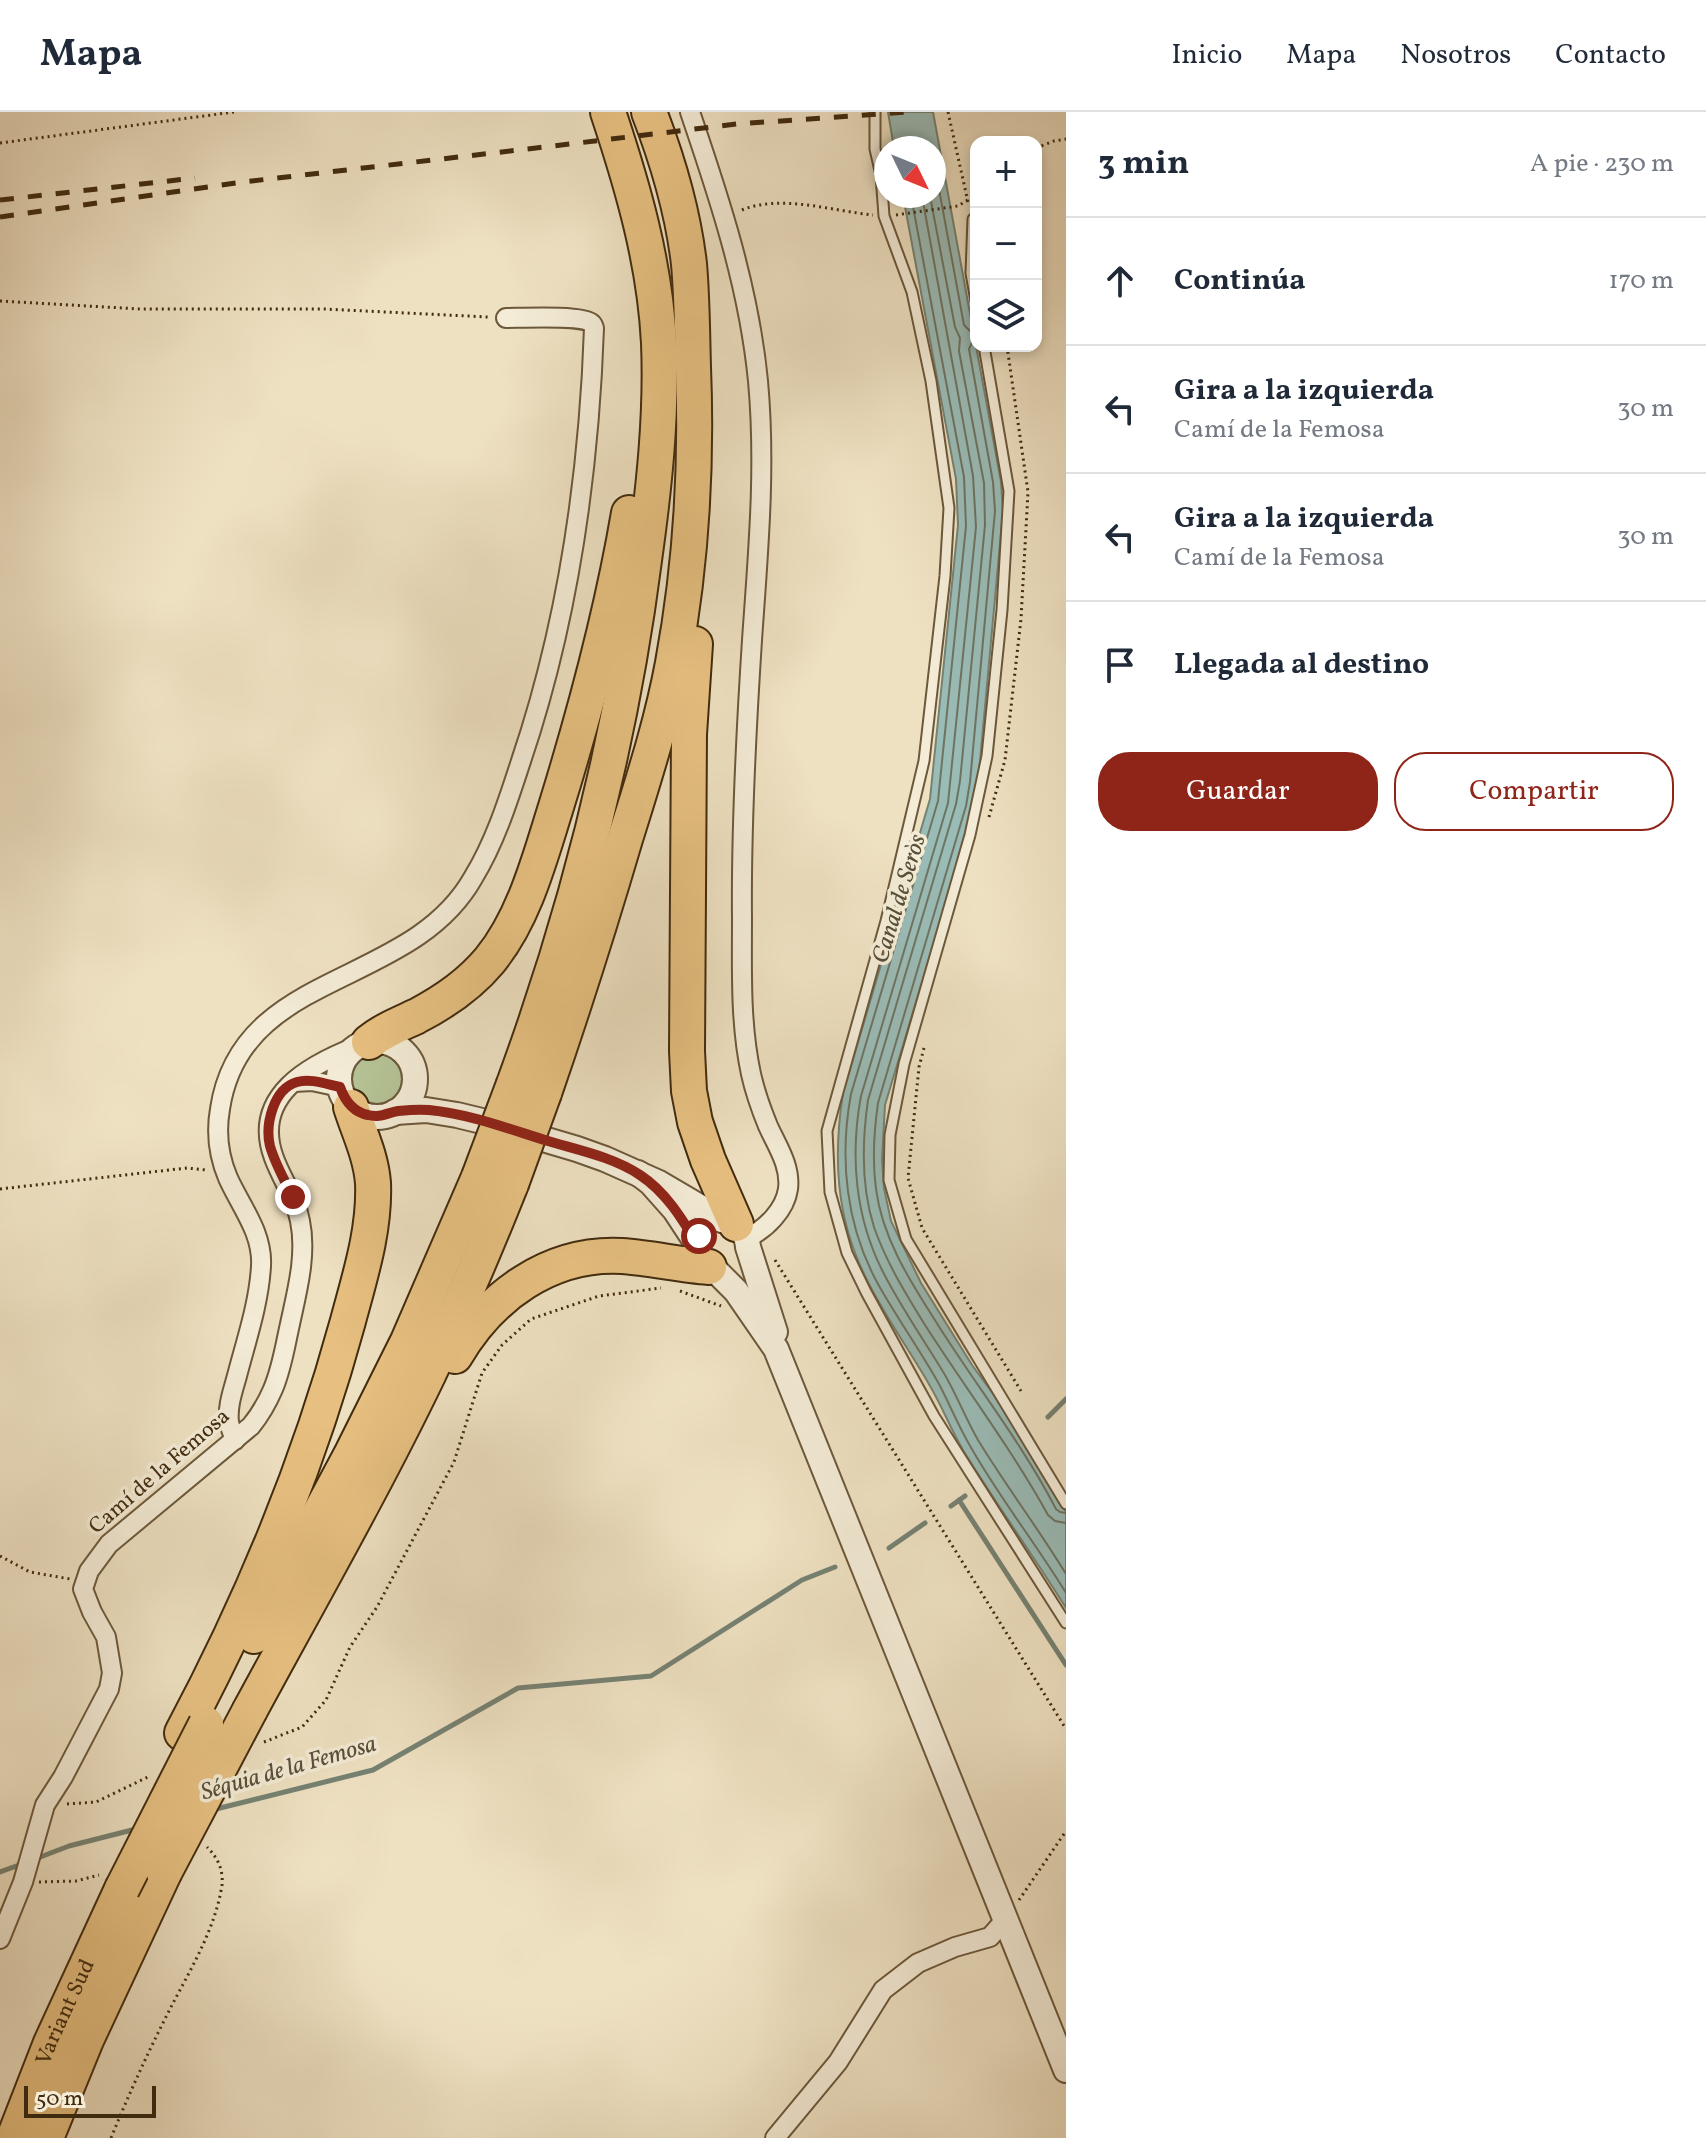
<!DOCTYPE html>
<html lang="es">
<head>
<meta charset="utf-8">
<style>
	:root { --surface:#fff; --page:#f2f2f3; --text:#1f2937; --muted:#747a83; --line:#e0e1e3; --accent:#8f2418 }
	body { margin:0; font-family:Vollkorn,serif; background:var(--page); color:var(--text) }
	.controls { position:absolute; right:24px; top:24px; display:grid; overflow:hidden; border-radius:16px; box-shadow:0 4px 12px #0003 }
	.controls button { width:72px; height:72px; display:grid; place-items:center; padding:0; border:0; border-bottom:2px solid var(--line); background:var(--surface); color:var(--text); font:40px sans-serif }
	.compass { position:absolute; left:874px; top:24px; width:72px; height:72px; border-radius:50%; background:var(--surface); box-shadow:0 4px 12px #0003; rotate:133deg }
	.scale { position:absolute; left:24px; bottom:20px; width:132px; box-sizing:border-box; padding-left:8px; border:4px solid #412b0e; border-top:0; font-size:22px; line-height:28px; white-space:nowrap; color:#412b0e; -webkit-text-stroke:6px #f4ecd7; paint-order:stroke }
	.stop { position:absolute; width:24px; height:24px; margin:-18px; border:6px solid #8f2418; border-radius:50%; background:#fff }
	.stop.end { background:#8f2418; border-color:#fff; box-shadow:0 2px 8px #0008 }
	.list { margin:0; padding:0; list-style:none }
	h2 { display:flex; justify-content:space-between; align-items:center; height:104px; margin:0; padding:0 32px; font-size:34px }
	h2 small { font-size:26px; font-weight:400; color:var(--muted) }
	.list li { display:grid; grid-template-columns:52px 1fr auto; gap:24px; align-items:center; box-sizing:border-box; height:128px; padding:0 32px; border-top:2px solid var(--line) }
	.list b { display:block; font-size:30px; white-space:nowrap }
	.list p { margin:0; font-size:26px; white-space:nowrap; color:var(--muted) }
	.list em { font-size:26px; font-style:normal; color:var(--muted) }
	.actions { display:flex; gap:16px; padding:24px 32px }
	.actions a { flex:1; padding:18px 0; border:2px solid var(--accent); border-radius:32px; text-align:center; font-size:28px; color:var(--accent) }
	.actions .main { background:var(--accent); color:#fff }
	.icon { flex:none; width:44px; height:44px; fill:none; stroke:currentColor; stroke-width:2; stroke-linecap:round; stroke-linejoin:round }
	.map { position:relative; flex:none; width:1066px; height:2026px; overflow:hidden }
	header { display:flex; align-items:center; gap:48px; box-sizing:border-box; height:112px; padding:0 40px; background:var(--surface); border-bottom:2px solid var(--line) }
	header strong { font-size:38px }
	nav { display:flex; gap:44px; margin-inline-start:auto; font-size:28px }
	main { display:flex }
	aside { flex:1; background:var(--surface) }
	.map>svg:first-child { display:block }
	.green { fill:#b5c395; stroke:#7b7752; stroke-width:2 }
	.water { fill:#9abcb7; stroke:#768273; stroke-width:2 }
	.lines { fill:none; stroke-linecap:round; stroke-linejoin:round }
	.shore { stroke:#6e7462; stroke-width:2 }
	.stream { stroke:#768273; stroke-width:5 }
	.service-casing { stroke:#6c583b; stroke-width:13 }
	.minor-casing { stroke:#6c583b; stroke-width:22 }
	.tertiary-casing { stroke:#6c583b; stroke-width:28 }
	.motorway-casing { stroke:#412b0e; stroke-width:38 }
	.path { stroke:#412b0e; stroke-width:3; stroke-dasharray:2 4; stroke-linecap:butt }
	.service { stroke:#f4ecd7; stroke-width:9 }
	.minor { stroke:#f4ecd7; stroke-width:18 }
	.tertiary { stroke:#f4ecd7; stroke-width:24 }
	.motorway { stroke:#e7c081; stroke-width:34 }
	.rail { stroke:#412b0e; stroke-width:5; stroke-dasharray:14 14; stroke-linecap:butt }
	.motorway-bridge-casing { stroke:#412b0e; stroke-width:38; stroke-linecap:butt }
	.motorway-bridge { stroke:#e7c081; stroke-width:34 }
	.route { stroke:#8f2418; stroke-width:10 }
	.labels { text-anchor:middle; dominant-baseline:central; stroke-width:7; stroke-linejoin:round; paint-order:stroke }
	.street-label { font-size:22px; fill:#412b0e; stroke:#f4ecd7 }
	.water-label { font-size:24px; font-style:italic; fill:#574f38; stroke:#f4ecd7 }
</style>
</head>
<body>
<header>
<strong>Mapa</strong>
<nav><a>Inicio</a><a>Mapa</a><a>Nosotros</a><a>Contacto</a></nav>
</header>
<main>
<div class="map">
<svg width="1066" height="2026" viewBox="0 0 1066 2026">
	<rect width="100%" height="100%" fill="#eee1c2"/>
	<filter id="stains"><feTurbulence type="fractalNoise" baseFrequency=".0025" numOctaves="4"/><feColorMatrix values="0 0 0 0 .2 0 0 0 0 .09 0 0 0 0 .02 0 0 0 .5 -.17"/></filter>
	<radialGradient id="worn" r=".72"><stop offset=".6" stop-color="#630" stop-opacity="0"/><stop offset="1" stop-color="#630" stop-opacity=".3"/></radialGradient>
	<circle class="green" cx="377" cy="967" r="25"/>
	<path class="water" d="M888,0H933L1001,370L1003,399L978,671L964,731L885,993L882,1048L884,1076L891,1109L921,1171L972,1253L1016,1313L1066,1400V1496C1033,1443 996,1392 963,1338C951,1318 942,1294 930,1274C909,1237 883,1202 865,1164C836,1105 833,1045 843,981L930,687L958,413L956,367L903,84H934V36H894Z"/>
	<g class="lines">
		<g class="shore">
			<path d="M934,50L964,213L975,224L969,237L993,370L995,399L970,670L966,694L878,991C874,1019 872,1048 876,1077C882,1124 908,1166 933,1205C973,1270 1021,1329 1056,1397L1060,1400L1066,1401"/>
			<path d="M911,84L964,365L966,414L938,689L851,982C839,1047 846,1114 878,1172C897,1206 920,1238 939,1272C949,1291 958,1313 969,1332C998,1384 1035,1430 1066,1481"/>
			<path d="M922,84L973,364L976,415L948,691L861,984C850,1043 855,1104 882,1158C900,1194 924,1228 945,1263C957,1284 966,1307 978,1328C1006,1374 1038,1416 1066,1462"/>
			<path d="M930,84L955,215L960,226L959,239L984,371L985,413L960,669L956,692L868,988C862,1030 861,1075 874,1115C886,1150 906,1182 925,1213C966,1277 1011,1336 1048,1403L1055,1409L1066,1411"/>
		</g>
		<g class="stream">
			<polyline points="1048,1305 1066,1287"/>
			<polyline points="959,1388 1066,1553"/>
			<polyline points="951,1394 965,1384"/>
			<polyline points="889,1436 925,1411"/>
			<polyline points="212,1698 373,1658 518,1576 651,1564 802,1468 835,1455"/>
			<polyline points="35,1747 69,1734 136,1717"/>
			<polyline points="0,1760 22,1752"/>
		</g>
		<g class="service-casing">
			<g id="service">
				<polyline points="875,0 875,37 881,63 884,104 912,180 931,269 949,396 945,464 924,649 886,809 827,1019 830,1080 847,1141 866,1180 934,1304 1066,1511"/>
				<polyline points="973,107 971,161 976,189"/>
				<polyline points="984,234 1009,379 1002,498 987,644 970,723 904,952 890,1023 889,1068 906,1127 1066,1392"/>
			</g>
		</g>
		<g class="minor-casing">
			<g id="minor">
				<path d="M690,0C720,88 749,176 758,269C766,356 758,442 752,528C746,621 741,713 742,806C742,858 740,911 751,962C755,980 761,997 768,1014C777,1034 791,1054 788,1077C785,1098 766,1117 747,1126"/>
				<polyline points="294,970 312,969 340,975"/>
				<path d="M235,1328C233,1322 230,1316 229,1310C227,1293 234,1276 238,1260C247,1226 259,1190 261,1154C263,1121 241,1095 228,1066C219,1045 216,1020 220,997C241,857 410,877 473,766C495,730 508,689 521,649C568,510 589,362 594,216C593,214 593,212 591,211C583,203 520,206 506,206"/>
				<path d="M0,1827L23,1770L45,1693L63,1665L109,1577L112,1561L106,1525L92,1500L83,1477L89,1459L109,1432L251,1314C260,1303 267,1291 273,1277C282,1256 285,1234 290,1212C297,1179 307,1143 300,1109C296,1086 282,1068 274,1046C251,984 309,953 358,934"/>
				<polyline points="775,2026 838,1950 883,1878 918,1851 955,1835 990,1825 1005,1808"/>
			</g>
		</g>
		<g class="tertiary-casing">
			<g id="tertiary">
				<circle cx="377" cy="967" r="38"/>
				<polyline points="395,1000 426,998 457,1003 486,1010 577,1037 605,1047 659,1071 722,1108"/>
				<polyline points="638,1061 651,1071 675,1098 698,1133 699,1142 703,1150 716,1159 736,1179 776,1237 1066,1958"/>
				<path d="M722,1108C738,1110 747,1120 748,1135L775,1220"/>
			</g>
		</g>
		<g class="motorway-casing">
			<g id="motorway">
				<polyline points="695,532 689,622 687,939 689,979 695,1010 708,1048 736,1112"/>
				<path d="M369,930C384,918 400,912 417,904C444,890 470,872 490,848C524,806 539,749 555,698C585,601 612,501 629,401"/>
				<path d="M514,972C576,803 621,627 644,448C654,377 662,303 659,231C655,151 633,75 608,0"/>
				<path d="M544,981C573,897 600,812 625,727C643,669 662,611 673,551C691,454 697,354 693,255C692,221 692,186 689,152C683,100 668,49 649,0"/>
				<path d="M455,1244C490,1184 550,1140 622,1144C651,1146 680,1153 709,1155"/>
				<polyline points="254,1524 351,1343 408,1229 479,1065"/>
				<path d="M250,1598C310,1487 373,1377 428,1263C458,1200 485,1137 511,1072"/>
				<path d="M182,1621C252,1490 309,1352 348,1209C360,1164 375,1118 373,1071C371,1044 359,1020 351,995"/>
				<path id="s1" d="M14,2026L51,1931L122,1777"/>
				<polyline points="46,2026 86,1928 164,1761"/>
			</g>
		</g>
		<g class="path">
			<polyline points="948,0 968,90"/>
			<polyline points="0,31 234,0"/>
			<polyline points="1036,36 1054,29 1066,27"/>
			<path d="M742,98C780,82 833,99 873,103"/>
			<polyline points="896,103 958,94 976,83"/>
			<polyline points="0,189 140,197 324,197 488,205"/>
			<polyline points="989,705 1005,648 1021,507 1028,380 1007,234"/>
			<polyline points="924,936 919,955 908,1066 922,1116 1021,1279"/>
			<polyline points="0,1077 187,1056 206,1058"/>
			<polyline points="775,1148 1066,1617"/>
			<polyline points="680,1179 721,1194"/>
			<polyline points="0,1444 30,1460 70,1467"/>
			<polyline points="264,1630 302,1615 326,1588 350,1535 377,1495 454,1350 482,1261 502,1233 531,1207 599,1184 661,1176"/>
			<polyline points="67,1692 96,1690 150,1664"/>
			<polyline points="39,1770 76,1769 99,1763"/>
			<polyline points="1019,1788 1066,1719"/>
			<path d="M111,2026C129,1982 148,1940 170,1897C189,1860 213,1821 221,1779C225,1761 219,1747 207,1735"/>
		</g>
		<use href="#service" class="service"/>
		<use href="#minor" class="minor"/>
		<use href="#tertiary" class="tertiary"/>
		<use href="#motorway" class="motorway"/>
		<g class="rail">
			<polyline points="0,88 195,66"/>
			<polyline points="0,105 243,70 536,36 737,12 909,0"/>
		</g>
		<g class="motorway-bridge-casing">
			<g id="motorway-bridge">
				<polyline points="479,1065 514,972"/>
				<polyline points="511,1072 544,981"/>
				<polyline points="164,1761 250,1598"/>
				<polyline points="122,1777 206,1612"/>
			</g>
		</g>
		<use href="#motorway-bridge" class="motorway-bridge"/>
	</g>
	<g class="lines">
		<path class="route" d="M293,1085C285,1069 275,1052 270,1034C265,1013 273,977 297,970C310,966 326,972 340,975C345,989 353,1000 368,1003C380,1006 387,1001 398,999C408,998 419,997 429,998C470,1002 509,1017 548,1029C578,1038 613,1045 640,1063C666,1080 682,1107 698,1133L699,1124"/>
	</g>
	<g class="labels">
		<g class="street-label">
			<text transform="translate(160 1360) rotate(-41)">Camí de la Femosa</text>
			<text stroke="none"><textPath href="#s1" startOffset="136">Variant Sud</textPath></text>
		</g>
		<g class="water-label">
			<text transform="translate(900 787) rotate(-73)">Canal de Seròs</text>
			<text transform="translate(289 1657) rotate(-16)">Séquia de la Femosa</text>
		</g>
	</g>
	<rect width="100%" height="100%" filter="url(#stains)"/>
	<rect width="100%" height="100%" fill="url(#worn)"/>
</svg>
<div class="controls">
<button>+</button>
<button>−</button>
<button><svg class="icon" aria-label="layers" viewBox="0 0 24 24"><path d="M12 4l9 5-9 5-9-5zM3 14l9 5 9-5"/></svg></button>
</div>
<svg class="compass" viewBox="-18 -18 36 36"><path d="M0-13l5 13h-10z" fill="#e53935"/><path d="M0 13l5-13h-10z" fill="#747a83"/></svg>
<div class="scale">50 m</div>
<div class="stop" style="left:699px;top:1124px"></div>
<div class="stop end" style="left:293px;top:1085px"></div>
</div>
<aside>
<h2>3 min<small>A pie · 230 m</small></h2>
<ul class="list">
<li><svg class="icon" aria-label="ahead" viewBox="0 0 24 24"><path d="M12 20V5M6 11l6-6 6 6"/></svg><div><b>Continúa</b></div><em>170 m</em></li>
<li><svg class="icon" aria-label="left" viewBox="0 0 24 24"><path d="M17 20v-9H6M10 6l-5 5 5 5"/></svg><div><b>Gira a la izquierda</b><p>Camí de la Femosa</p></div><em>30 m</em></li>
<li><svg class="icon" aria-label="left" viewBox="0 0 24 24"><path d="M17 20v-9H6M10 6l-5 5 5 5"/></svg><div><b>Gira a la izquierda</b><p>Camí de la Femosa</p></div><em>30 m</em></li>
<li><svg class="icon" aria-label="arrive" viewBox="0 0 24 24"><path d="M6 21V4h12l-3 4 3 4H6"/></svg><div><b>Llegada al destino</b></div></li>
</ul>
<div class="actions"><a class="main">Guardar</a><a>Compartir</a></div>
</aside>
</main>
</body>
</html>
